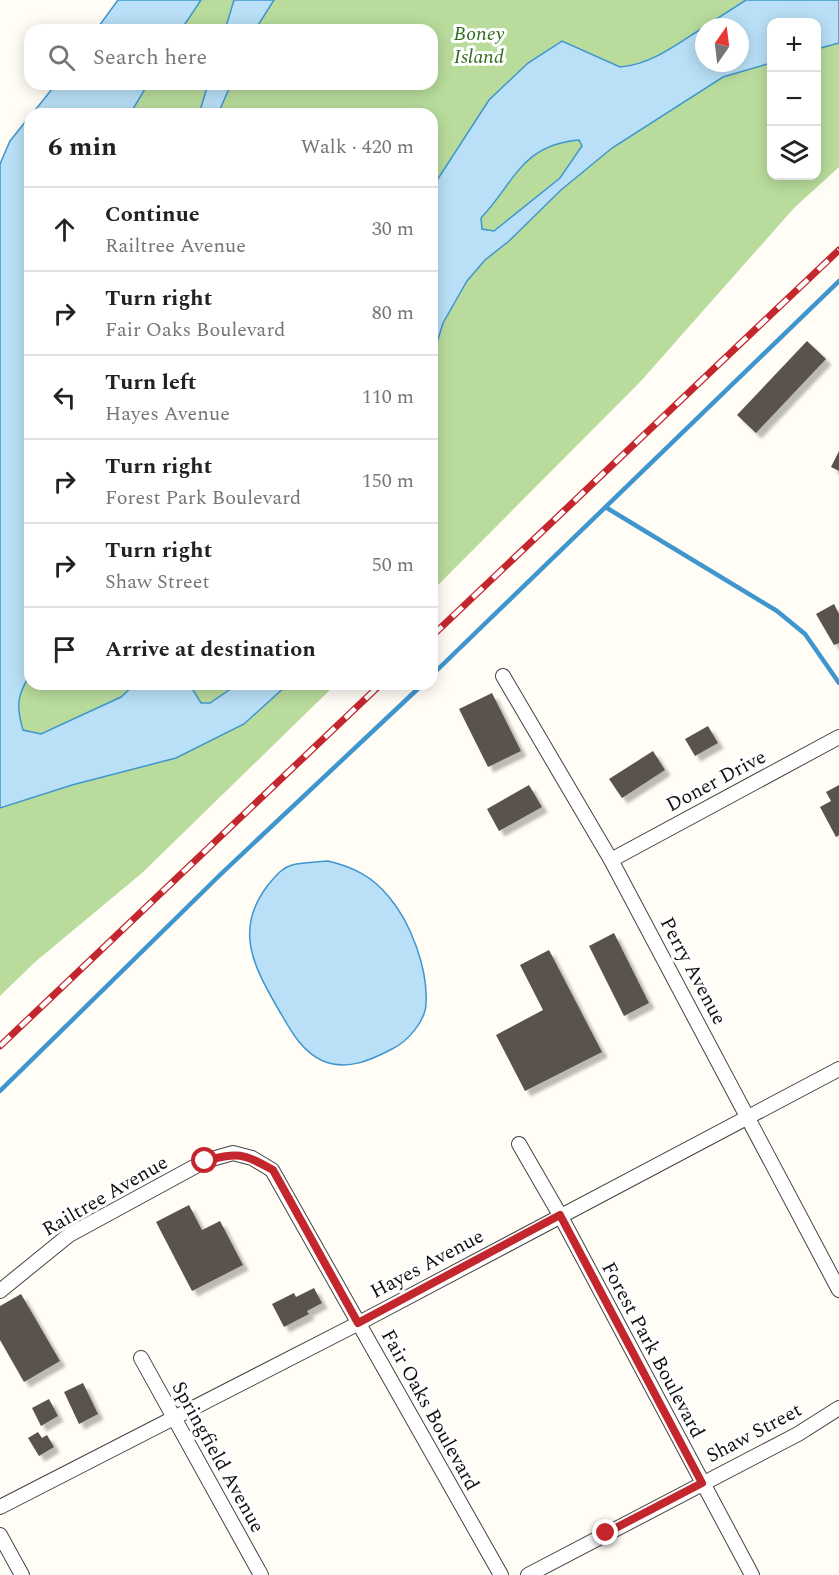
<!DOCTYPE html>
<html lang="en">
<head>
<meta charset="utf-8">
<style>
	:root { --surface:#fff; --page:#f2f2f2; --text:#222; --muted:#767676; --line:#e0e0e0 }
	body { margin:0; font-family:Spectral,serif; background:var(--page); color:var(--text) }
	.controls { position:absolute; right:18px; top:18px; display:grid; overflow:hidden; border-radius:12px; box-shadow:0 3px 15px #0003 }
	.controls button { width:54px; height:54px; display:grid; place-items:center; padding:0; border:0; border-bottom:2px solid var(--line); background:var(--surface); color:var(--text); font:30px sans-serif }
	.compass { position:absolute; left:695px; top:18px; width:54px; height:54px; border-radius:50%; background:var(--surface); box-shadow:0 3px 15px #0003; rotate:14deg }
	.stop { position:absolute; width:18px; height:18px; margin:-14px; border:4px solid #c4262e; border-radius:50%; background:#fff }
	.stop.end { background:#c4262e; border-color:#fff; box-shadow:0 2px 6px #0008 }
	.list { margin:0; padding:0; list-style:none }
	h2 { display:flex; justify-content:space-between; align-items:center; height:78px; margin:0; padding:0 24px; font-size:26px }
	h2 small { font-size:20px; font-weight:400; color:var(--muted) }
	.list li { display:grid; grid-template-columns:39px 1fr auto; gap:18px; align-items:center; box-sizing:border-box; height:84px; padding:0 24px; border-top:2px solid var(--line) }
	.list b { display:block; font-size:22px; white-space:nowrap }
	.list p { margin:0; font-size:20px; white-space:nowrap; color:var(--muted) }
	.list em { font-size:20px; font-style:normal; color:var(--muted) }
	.icon { flex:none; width:33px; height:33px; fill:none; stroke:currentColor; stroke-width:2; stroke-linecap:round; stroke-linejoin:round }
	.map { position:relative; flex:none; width:839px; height:1575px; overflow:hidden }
	.search { position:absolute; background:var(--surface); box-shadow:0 3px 15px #0003; left:24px; top:24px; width:414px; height:66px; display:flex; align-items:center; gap:15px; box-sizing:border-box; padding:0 21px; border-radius:18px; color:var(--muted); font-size:22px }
	.panel { position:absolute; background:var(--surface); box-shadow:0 3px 15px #0003; left:24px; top:108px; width:414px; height:582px; border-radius:18px }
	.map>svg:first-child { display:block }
	.forest { fill:#b9dc9c }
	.water { fill:#b9e0f7; stroke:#3f96cf; stroke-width:1.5; fill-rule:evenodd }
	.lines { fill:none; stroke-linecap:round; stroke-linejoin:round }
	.stream { stroke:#3f96cf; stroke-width:4.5 }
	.building { fill:#5a524d; filter:url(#shadow) }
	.street-casing { stroke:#444; stroke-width:16 }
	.street { stroke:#fff; stroke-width:14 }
	.rail-casing { stroke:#c4262e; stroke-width:7 }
	.rail { stroke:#fff; stroke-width:4.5; stroke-dasharray:14; stroke-linecap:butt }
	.route { stroke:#c4262e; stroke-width:8 }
	.labels { text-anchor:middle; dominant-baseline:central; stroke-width:6; stroke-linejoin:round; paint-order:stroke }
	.park-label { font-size:20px; font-style:italic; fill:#2f6b1f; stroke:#fff }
	.street-label { font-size:20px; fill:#111; stroke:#fff }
</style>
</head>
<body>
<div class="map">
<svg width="839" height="1575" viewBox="0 0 839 1575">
	<defs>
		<filter id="shadow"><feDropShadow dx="5.5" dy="5.5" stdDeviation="1.5" flood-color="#0004"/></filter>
	</defs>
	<rect width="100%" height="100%" fill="#fffdf5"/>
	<g class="forest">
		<polygon points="201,0 234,0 225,30 181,30"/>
		<path d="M274,0H746C711,23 662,63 620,67L561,41L528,63L489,100L432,188V114H218L231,84H432V30H255Z"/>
		<polygon points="839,43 839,167 794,208 641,381 432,591 432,359 443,323 467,281 485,260 509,241 561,190 612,148 723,77 771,63 772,176 816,176 817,49"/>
		<polygon points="148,84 208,84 199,114 130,114"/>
		<path d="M579,140L582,146L560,178L494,231L482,229L481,218C515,182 521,145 579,140Z"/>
		<path d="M30,675V684H135L121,697L41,734L23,730C17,707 17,695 30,675Z"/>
		<polygon points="197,684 238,684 210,703 200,703 192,690"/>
		<polygon points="288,684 336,684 142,873 35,962 0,996 0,808 244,724"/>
	</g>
	<g class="water">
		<polygon points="118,0 201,0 181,30 96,30"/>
		<polygon points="234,0 274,0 255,30 225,30"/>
		<path d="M746,0H839V43L817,49L816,22H772L771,63L723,77L612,148L561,190L509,241L485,260L467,281L443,323L432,359V188L489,100L528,63L562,41L620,67C651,65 679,43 704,27V63H740V27H704ZM579,140L582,146L560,178L494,231L482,229L481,218C515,182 521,145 579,140Z"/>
		<polygon points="56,84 148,84 130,114 32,114"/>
		<polygon points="208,84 231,84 218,114 199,114"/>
		<path d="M30,116V675C17,695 16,707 23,730L41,734L121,697L135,684H197L193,690L201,703H210L238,684H288L244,724L176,758L72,785L0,808V164L10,141Z"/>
		<path d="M328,861C353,867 372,876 389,897C411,923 428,969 426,1003C426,1021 407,1042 392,1049C371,1060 348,1071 323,1061C300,1051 289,1027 277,1007C253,965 234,929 268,885C275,877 281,868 292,865C302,862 316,862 328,861Z"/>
	</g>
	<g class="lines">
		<g class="stream">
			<polyline points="607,508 777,611 805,634 839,683"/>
			<polyline points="432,675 839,281"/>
			<polyline points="0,1091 222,873 423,684"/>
		</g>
	</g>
	<g class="building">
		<polygon points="807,341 826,359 756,433 737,415"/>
		<polygon points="839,451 839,471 831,467"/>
		<polygon points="834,604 839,614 839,643 834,645 816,614"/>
		<polygon points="492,693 521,751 488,767 459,709"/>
		<polygon points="708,726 718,743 695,756 685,739"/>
		<polygon points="653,751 665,770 622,798 609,779"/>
		<polygon points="529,785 542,807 499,831 487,809"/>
		<polygon points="839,785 839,835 836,837 820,807 831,801 826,792"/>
		<polygon points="614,933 649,1003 624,1016 589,946"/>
		<polygon points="549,950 602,1052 525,1091 496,1035 543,1010 520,965"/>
		<polygon points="189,1205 202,1230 220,1221 243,1265 192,1291 156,1222"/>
		<polygon points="314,1288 322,1303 307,1311 309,1314 284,1327 272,1304 294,1293 296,1297"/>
		<polygon points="21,1294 60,1361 24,1382 0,1340 0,1306"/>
		<polygon points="83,1383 98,1414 79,1424 64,1392"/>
		<polygon points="49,1399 58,1416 41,1426 32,1408"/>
		<polygon points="38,1432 42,1438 47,1435 54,1447 39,1456 28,1438"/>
	</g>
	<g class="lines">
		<g class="street-casing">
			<g id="street">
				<polyline points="503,676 611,860 839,1290"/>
				<polyline points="611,860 839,737"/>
				<polyline points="519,1144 560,1215 752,1575"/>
				<polyline points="0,1291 69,1235 205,1161 233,1153 252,1158 272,1170 501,1575"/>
				<polyline points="141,1358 261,1575"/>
				<polyline points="0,1507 359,1323 839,1069"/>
				<polyline points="0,1535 22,1575"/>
				<polyline points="528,1575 798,1434 839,1408"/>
			</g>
		</g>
		<use href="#street" class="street"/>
		<g class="rail-casing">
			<g id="rail">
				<polyline points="432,636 839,250"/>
				<polyline points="0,1046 381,684"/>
			</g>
		</g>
		<use href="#rail" class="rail"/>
	</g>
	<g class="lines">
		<path class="route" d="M205,1161C238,1152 243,1153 273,1170L358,1323L560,1215L702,1483L606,1533"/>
	</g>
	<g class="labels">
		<g class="park-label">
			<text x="479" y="34">Boney<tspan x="479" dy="23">Island</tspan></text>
		</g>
		<g class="street-label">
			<text transform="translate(716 781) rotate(-28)">Doner Drive</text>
			<text transform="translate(693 971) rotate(62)">Perry Avenue</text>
			<text transform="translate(105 1196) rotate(-30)">Railtree Avenue</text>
			<text transform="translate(427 1264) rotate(-28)">Hayes Avenue</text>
			<text transform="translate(653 1350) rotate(62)">Forest Park Boulevard</text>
			<text transform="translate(430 1410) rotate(61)">Fair Oaks Boulevard</text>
			<text transform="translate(754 1433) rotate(-28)">Shaw Street</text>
			<text transform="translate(218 1457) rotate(61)">Springfield Avenue</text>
		</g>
	</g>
</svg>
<div class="controls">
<button>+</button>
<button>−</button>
<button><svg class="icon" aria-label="layers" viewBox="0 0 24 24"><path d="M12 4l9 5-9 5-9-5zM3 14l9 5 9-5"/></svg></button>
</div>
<svg class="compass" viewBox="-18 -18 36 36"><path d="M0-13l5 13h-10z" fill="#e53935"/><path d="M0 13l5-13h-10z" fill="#767676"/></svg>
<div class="stop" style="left:205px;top:1161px"></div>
<div class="stop end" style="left:606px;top:1533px"></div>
<div class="search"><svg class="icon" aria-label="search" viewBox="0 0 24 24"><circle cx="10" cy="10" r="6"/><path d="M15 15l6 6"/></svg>Search here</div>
<section class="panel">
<h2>6 min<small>Walk · 420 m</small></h2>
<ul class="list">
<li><svg class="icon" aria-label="ahead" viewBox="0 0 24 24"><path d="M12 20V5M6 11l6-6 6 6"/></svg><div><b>Continue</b><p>Railtree Avenue</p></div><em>30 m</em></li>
<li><svg class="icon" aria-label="right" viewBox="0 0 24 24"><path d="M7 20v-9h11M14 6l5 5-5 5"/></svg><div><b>Turn right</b><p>Fair Oaks Boulevard</p></div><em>80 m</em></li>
<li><svg class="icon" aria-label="left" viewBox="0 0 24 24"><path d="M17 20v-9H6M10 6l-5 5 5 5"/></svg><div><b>Turn left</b><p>Hayes Avenue</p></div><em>110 m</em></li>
<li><svg class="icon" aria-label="right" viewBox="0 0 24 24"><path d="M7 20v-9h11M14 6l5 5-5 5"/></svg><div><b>Turn right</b><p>Forest Park Boulevard</p></div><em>150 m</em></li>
<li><svg class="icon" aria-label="right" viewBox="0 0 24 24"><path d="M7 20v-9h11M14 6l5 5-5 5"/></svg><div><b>Turn right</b><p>Shaw Street</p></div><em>50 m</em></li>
<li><svg class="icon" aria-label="arrive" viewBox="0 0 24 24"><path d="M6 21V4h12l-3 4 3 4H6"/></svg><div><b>Arrive at destination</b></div></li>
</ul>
</section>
</div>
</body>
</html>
